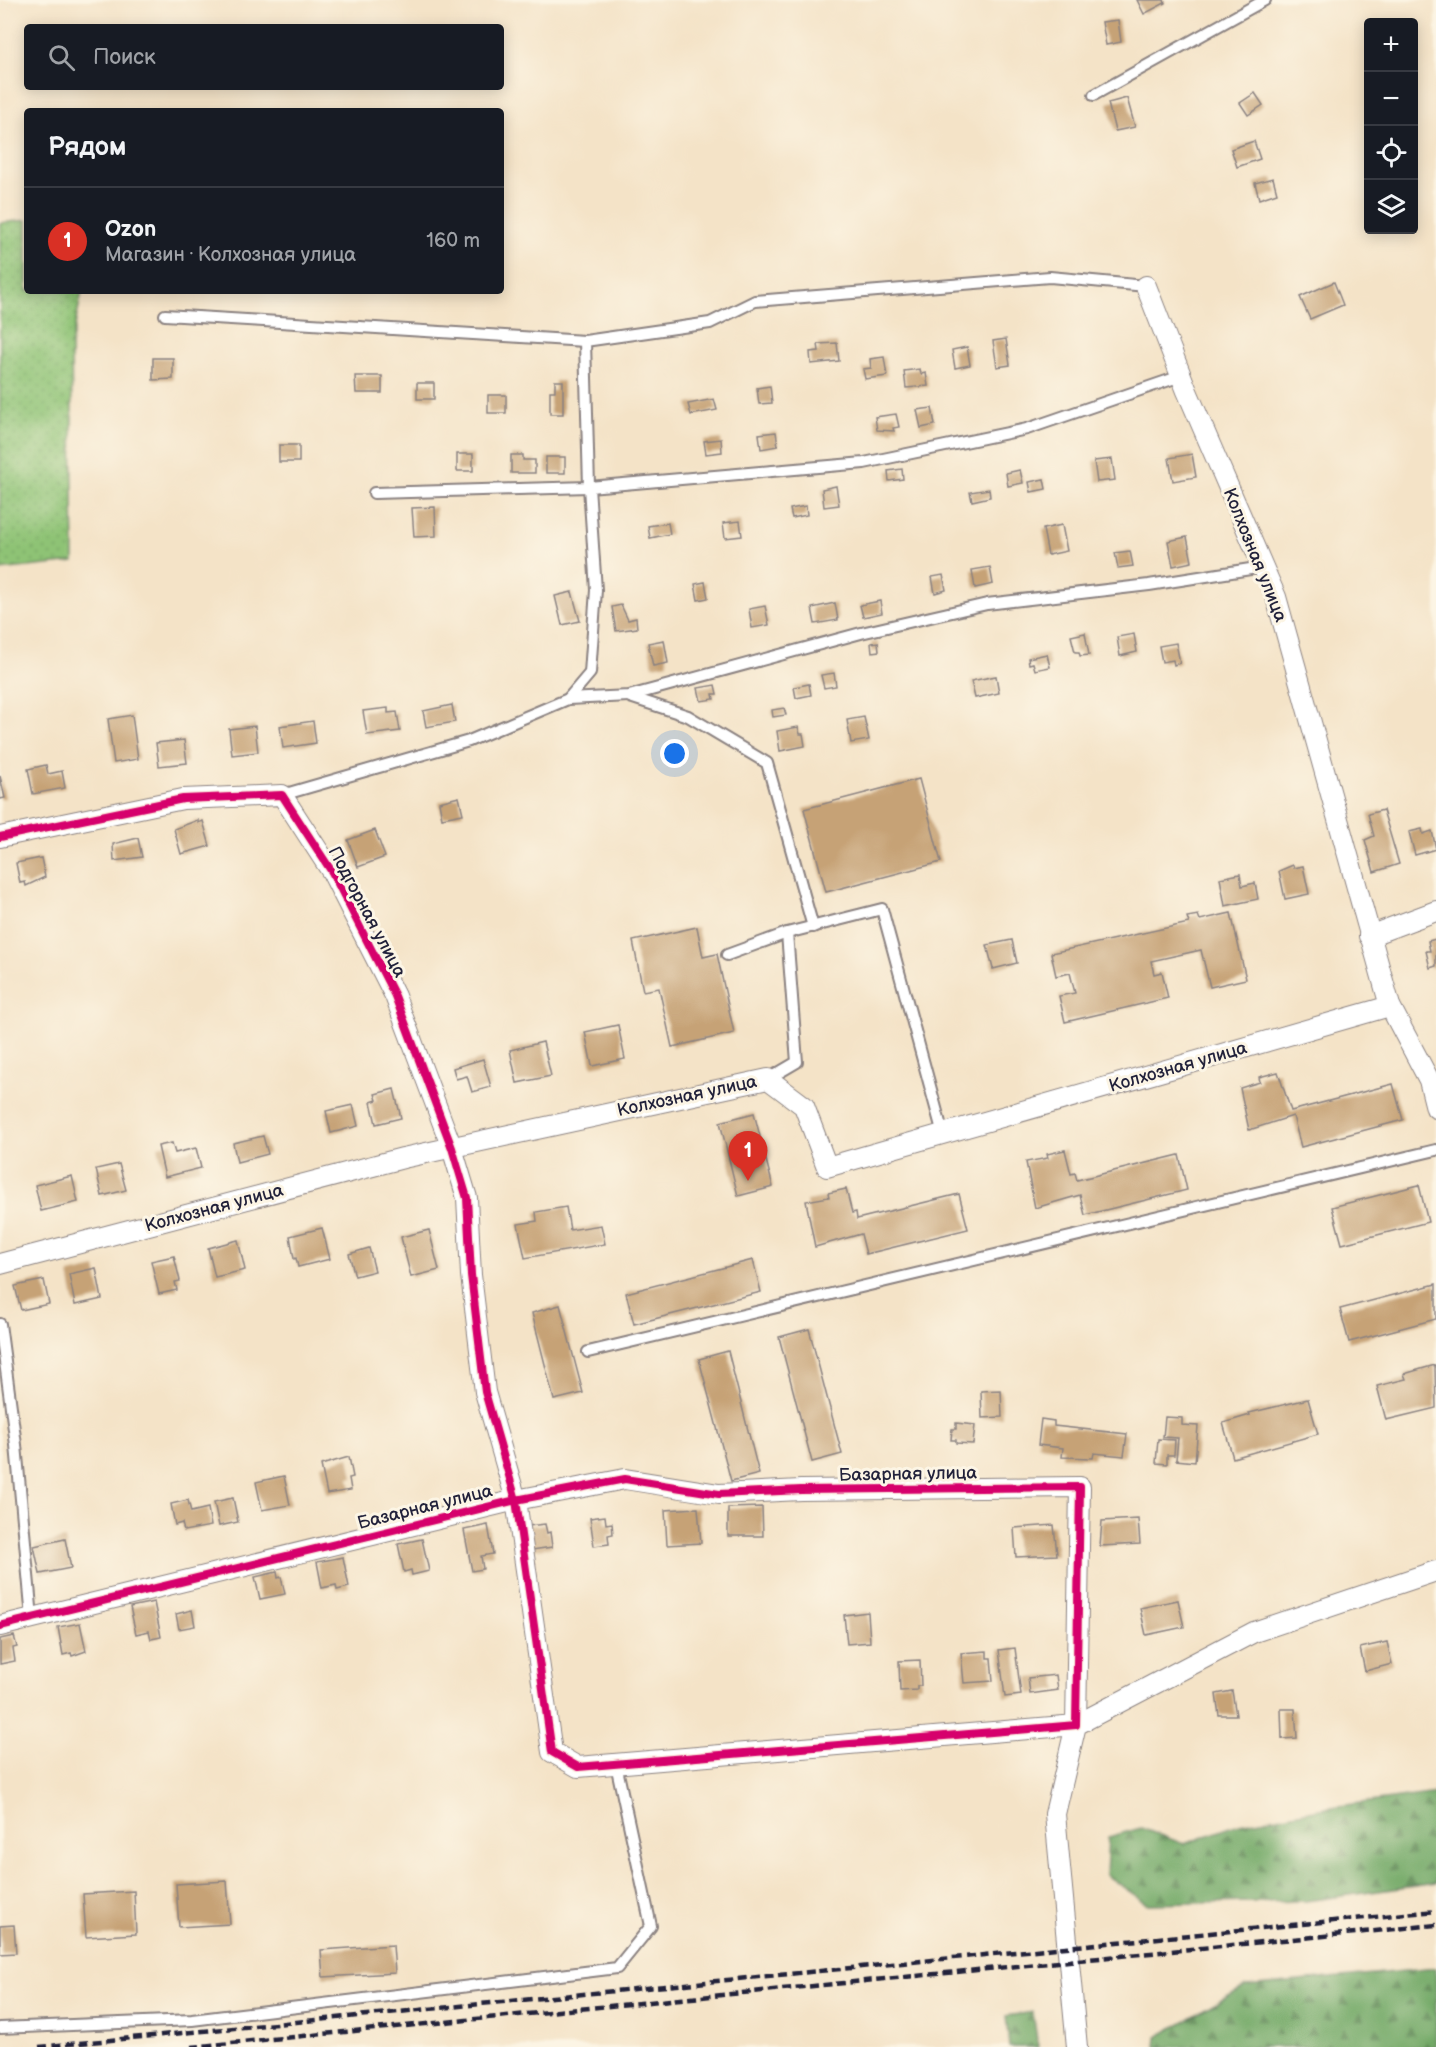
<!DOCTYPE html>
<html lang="ru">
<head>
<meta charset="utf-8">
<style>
	:root { --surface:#171b24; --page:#20242c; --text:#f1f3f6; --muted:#9ea1a6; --line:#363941; --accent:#d93025 }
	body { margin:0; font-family:"Balsamiq Sans",sans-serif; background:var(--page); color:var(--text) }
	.controls { position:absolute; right:18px; top:18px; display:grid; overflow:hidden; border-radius:6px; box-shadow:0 3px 15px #0003 }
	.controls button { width:54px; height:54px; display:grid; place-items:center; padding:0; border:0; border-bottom:2px solid var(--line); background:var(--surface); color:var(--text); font:30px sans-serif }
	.you { position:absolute; left:675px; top:754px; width:21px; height:21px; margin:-15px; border:4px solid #fff; border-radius:50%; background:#1a73e8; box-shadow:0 0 0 9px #1a73e833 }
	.badge { display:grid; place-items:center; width:39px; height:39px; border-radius:50%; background:var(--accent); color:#fff; font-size:20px; font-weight:700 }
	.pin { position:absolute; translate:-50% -50px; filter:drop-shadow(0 2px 3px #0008) }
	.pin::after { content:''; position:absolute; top:32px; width:21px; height:18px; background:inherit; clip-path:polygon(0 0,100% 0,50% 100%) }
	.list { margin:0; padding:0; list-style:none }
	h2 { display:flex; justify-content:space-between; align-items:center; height:78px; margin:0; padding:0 24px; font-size:26px }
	h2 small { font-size:20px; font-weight:400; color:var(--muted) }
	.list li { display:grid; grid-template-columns:39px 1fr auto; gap:18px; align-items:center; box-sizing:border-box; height:108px; padding:0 24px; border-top:2px solid var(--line) }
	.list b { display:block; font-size:22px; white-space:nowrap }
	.list p { margin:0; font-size:20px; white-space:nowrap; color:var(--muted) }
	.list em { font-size:20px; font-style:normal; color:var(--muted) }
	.icon { flex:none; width:33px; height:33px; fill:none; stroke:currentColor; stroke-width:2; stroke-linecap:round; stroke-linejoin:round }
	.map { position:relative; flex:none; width:1436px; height:2047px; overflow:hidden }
	.search { position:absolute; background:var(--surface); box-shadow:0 3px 15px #0003; left:24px; top:24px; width:480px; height:66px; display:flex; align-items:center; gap:15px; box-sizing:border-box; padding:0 21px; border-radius:6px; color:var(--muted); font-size:22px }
	.panel { position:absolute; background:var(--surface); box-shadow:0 3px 15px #0003; left:24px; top:108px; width:480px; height:186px; border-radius:6px }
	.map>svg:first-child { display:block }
	.grass { fill:url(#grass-dots); stroke:#587258; stroke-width:1.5 }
	.forest { fill:url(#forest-firs); stroke:#4a6650; stroke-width:1.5 }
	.building { fill:#c6a276 }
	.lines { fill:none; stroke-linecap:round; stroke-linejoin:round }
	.lane-casing { stroke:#8b8281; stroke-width:14 }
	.street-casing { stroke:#8b8281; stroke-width:22 }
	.lane { stroke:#fff; stroke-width:10 }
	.street { stroke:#fff; stroke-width:20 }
	.rail { stroke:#22223b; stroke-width:4.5; stroke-dasharray:9 4.5; stroke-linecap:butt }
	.cycleway-casing { stroke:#fcf5e5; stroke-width:11 }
	.cycleway { stroke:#d6006c; stroke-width:8 }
	.labels { text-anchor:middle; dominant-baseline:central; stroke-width:6; stroke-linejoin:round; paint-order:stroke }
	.street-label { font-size:18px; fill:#22223b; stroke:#fcf5e5 }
</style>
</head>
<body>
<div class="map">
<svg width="1436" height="2047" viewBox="0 0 1436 2047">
	<defs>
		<pattern id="grass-dots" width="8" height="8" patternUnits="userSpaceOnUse" patternTransform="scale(1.5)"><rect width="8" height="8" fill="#8ec375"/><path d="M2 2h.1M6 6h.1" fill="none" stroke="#7aa766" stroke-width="1.8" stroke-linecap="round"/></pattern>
		<pattern id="forest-firs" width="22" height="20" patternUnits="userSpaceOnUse" patternTransform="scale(1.5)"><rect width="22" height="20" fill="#72a966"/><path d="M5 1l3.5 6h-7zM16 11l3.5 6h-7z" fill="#5d8955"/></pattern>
	</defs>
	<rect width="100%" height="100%" fill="#fcf5e5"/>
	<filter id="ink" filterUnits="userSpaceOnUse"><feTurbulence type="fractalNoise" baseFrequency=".0167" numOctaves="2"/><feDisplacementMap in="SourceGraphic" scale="12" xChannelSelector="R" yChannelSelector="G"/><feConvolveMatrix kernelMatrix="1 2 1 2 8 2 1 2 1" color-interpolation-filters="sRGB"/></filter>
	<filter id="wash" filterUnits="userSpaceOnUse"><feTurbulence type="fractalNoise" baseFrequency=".008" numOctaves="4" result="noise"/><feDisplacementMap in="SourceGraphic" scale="24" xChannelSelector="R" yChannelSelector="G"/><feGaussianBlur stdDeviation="1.35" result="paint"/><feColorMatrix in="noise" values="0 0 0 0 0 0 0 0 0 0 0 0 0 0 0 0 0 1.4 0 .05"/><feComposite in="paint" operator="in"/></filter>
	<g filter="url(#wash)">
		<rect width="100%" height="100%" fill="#f4e3c7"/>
		<polygon class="grass" points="27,220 27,291 82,291 71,345 74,562 0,570 0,223"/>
		<g class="forest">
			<polygon points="1436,1793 1436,1883 1306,1901 1148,1904 1106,1875 1108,1837 1141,1828 1184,1844 1239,1824 1331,1807"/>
			<polygon points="1436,1968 1436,2047 1156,2047 1157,2037 1246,1986"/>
			<polygon points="1033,2012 1038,2047 1009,2047 1006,2016"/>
		</g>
		<g id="blocks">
			<g class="building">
				<polygon points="1137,0 1164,0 1165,3 1144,14"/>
				<polygon points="1118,20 1121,42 1106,45 1102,22"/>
				<polygon points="1255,93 1263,105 1248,115 1240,103"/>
				<polygon points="1127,98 1135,127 1115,131 1108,103"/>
				<polygon points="1254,141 1260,159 1237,167 1231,149"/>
				<polygon points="1273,178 1277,193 1259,199 1255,183"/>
				<polygon points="1334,282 1343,305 1310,319 1300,297"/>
				<polygon points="1006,339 1010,365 997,367 993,341"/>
				<polygon points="837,343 839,361 811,364 810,352 819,351 818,344"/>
				<polygon points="967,347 970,365 955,368 952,350"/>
				<polygon points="884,357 887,376 865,379 863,369 871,368 870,359"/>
				<polygon points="153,358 173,358 173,379 153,380"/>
				<polygon points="920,369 921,374 926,373 928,386 906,388 904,371"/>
				<polygon points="355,376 382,376 382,393 356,393"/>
				<polygon points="555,381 563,381 563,414 550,414 550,391 555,391"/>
				<rect x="417" y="383" width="17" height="16"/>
				<polygon points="770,386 772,403 759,404 757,388"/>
				<rect x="488" y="395" width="18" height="18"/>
				<polygon points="714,399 717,410 691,415 688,404"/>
				<polygon points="932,408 935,425 921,428 917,410"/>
				<polygon points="896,414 899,427 893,428 894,431 877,430 875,417"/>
				<polygon points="776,432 778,446 761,449 759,434"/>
				<polygon points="721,439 722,452 706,454 704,441"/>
				<rect x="279" y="445" width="20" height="17"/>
				<rect x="457" y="454" width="16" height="17"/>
				<polygon points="1192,454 1196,477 1173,481 1169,458"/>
				<polygon points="511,455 523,455 523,460 535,460 535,473 511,473"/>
				<rect x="546" y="457" width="19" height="16"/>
				<polygon points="1112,459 1115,480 1097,482 1094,461"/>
				<polygon points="902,469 903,479 889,481 888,471"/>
				<polygon points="1020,470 1023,483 1008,486 1006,473"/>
				<polygon points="1044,479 1046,489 1031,492 1029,482"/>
				<polygon points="836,486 839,505 824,507 822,489"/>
				<polygon points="989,489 990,497 972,501 970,492"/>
				<polygon points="806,506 807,515 792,518 790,509"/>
				<polygon points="435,507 436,536 414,537 412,508"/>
				<polygon points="740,521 742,536 725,538 723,523"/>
				<polygon points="668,523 670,534 650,538 648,526"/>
				<polygon points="1062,525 1067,551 1048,555 1043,529"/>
				<polygon points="1187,537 1192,562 1173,566 1168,541"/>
				<polygon points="1130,551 1133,566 1118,568 1115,553"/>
				<polygon points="990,567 993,584 975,588 972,570"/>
				<polygon points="943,575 946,590 935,593 932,577"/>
				<polygon points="705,582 708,598 698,600 695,584"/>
				<polygon points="572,592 580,621 562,625 555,596"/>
				<polygon points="880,601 882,613 863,617 860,605"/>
				<polygon points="835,603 838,620 815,624 812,608"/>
				<polygon points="621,605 628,620 636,618 637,628 616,631 612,607"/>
				<polygon points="765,606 769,625 752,628 749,609"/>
				<polygon points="1085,633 1089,655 1080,656 1079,652 1075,652 1071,636"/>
				<polygon points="1134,634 1137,652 1120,656 1117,637"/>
				<polygon points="664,640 668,663 653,666 648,643"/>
				<polygon points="878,642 879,651 872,652 871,643"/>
				<polygon points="1176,643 1180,663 1174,665 1173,660 1162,662 1159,646"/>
				<polygon points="1047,654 1050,667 1035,670 1033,663 1029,664 1028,658"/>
				<polygon points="834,673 836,686 824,688 821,675"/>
				<polygon points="996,676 999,693 975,698 971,681"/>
				<polygon points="809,684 811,695 796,698 794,687"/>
				<polygon points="715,685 717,694 713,694 714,699 701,701 698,688"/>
				<polygon points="452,705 455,722 426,727 423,711"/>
				<polygon points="388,708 388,713 397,712 400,731 367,735 363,711"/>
				<polygon points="784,708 786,715 773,717 772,710"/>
				<polygon points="132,715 138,759 114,763 108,719"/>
				<polygon points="864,717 869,740 851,743 847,720"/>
				<polygon points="313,721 316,743 283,748 280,726"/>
				<polygon points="255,726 258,752 232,755 229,729"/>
				<polygon points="798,727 800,734 803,734 805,746 780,751 777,731"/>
				<polygon points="184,740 187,763 159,766 156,743"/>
				<polygon points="46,765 48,774 62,771 65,788 33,794 28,769"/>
				<polygon points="0,776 5,798 0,799"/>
				<polygon points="919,779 941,862 826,892 804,809"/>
				<polygon points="459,797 463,814 442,818 439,802"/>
				<polygon points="1383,810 1399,864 1374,872 1365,840 1374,836 1368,814"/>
				<polygon points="198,820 198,823 203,821 210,846 181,854 174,829"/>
				<polygon points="1422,829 1423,834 1432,831 1436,849 1415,855 1409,832"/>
				<polygon points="375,830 385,857 358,867 348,840"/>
				<polygon points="138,838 142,857 114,861 113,844"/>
				<polygon points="41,858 45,877 26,886 25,882 20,883 16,863"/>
				<polygon points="1293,865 1294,868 1303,866 1309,894 1285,899 1279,871"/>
				<polygon points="1240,874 1242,886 1255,883 1258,899 1225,906 1220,878"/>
				<polygon points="1231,913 1246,979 1210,987 1201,950 1151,961 1154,974 1162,972 1168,998 1065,1022 1059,996 1075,993 1070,973 1056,976 1051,953 1189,923 1187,917 1198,915 1200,920"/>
				<polygon points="697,927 703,957 717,954 734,1033 672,1047 659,988 643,991 633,941"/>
				<polygon points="1436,939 1436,966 1430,968 1426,951 1430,951 1428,941"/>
				<polygon points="1012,940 1017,963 993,969 987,945"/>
				<polygon points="618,1025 625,1059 592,1066 585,1032"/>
				<polygon points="543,1042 551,1076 517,1083 510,1050"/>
				<polygon points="483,1059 491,1087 472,1092 467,1076 456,1079 453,1068"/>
				<polygon points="1278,1072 1291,1111 1393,1084 1403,1120 1301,1147 1293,1116 1249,1130 1240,1088 1260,1082 1259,1077"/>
				<polygon points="394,1089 401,1118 376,1124 371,1102 377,1100 375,1094"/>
				<polygon points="353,1105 358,1126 331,1133 326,1111"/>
				<polygon points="754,1113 773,1187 738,1196 720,1122"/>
				<polygon points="263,1136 268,1154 237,1162 233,1143"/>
				<polygon points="172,1143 175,1153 196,1148 201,1168 165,1177 158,1146"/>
				<polygon points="1065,1150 1071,1174 1075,1173 1077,1180 1179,1155 1187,1190 1085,1215 1080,1195 1035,1208 1026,1162 1048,1158 1047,1154"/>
				<polygon points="119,1164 126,1190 102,1196 96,1169"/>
				<polygon points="72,1176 78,1202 41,1211 35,1185"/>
				<polygon points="1419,1185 1428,1222 1342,1244 1332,1207"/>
				<polygon points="846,1189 852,1213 856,1212 857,1219 959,1194 968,1229 866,1254 861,1234 815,1247 806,1201 829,1197 828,1193"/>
				<polygon points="566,1207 570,1230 601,1225 605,1244 525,1258 518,1224 537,1221 536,1212"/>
				<polygon points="322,1228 330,1259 298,1267 296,1258 294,1259 290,1236"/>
				<polygon points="429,1230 439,1270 411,1277 401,1237"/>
				<polygon points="238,1240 245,1270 215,1277 208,1248"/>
				<polygon points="369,1248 375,1271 355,1276 349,1254"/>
				<polygon points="174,1256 180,1281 175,1282 177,1290 159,1294 151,1261"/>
				<polygon points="753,1260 761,1292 634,1324 626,1293"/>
				<polygon points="96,1268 102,1299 75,1305 69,1274"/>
				<polygon points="44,1280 49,1304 21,1310 15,1286"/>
				<polygon points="1436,1284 1436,1319 1349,1342 1340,1309"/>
				<polygon points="560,1305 583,1393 554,1400 532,1313"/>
				<polygon points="809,1329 842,1454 812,1462 779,1337"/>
				<polygon points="728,1351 759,1474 731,1481 699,1359"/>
				<polygon points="1435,1365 1436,1408 1386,1420 1377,1386 1406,1379 1404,1374"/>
				<polygon points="1001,1390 1002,1417 982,1418 981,1391"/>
				<polygon points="1308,1399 1318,1434 1233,1458 1223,1423 1250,1415 1249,1413"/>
				<polygon points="1165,1417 1182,1418 1182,1425 1198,1426 1195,1462 1176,1460 1178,1438 1163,1437"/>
				<polygon points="1041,1419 1054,1421 1054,1426 1127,1434 1124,1456 1094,1453 1093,1458 1062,1457 1063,1448 1038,1445"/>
				<polygon points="956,1423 975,1425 973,1444 956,1443 956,1440 951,1440 952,1429 956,1429"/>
				<polygon points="1158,1439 1175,1440 1174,1455 1167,1455 1167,1464 1156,1463"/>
				<polygon points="349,1457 353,1477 349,1478 351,1490 327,1494 321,1465"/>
				<polygon points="284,1476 290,1505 262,1510 256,1482"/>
				<polygon points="233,1498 238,1522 219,1526 214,1502"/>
				<polygon points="188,1500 191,1512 208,1508 211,1526 184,1531 182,1523 175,1525 171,1504"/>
				<polygon points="762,1507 763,1536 728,1536 728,1508"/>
				<polygon points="698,1508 701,1543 667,1545 665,1510"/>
				<polygon points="605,1516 606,1524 612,1523 613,1534 608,1535 609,1544 594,1546 590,1518"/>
				<polygon points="1138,1519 1140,1544 1100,1546 1102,1521"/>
				<polygon points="545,1524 547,1533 550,1532 552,1547 532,1550 528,1526"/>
				<polygon points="488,1525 493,1554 481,1556 483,1569 472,1571 464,1530"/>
				<polygon points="1054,1525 1057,1555 1016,1557 1014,1528"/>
				<polygon points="65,1539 71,1568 40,1574 34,1546"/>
				<polygon points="422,1539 429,1571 412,1575 411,1570 404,1572 398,1544"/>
				<polygon points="343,1557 349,1587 337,1590 336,1585 322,1588 317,1562"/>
				<polygon points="277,1572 278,1578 281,1577 285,1594 260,1599 255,1577"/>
				<polygon points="1178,1600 1184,1627 1146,1635 1140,1608"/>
				<polygon points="154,1602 161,1637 151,1639 149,1631 136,1634 130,1607"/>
				<polygon points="192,1610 195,1626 179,1629 176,1614"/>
				<polygon points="868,1612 870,1642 847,1644 844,1615"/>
				<polygon points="80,1623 86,1651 72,1656 71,1653 63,1655 58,1627"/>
				<polygon points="14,1636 17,1647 13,1648 15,1661 0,1664 0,1639"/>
				<polygon points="1387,1642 1392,1664 1365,1671 1360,1648"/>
				<polygon points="1015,1648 1021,1695 1005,1697 999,1650"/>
				<polygon points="987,1651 987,1658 991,1658 993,1681 964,1683 961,1653"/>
				<polygon points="920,1660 921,1686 917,1686 917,1690 900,1691 899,1661"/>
				<polygon points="1056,1675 1058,1690 1030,1694 1028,1678"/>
				<polygon points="1232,1691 1236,1715 1219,1715 1216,1694"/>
				<polygon points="1281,1709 1295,1709 1297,1738 1282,1739"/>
				<polygon points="227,1881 230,1924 179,1927 176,1884"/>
				<polygon points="134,1891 136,1934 86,1937 83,1894"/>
				<polygon points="14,1925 16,1953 0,1954 0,1926"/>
				<polygon points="393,1945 395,1973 323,1977 321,1950"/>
			</g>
		</g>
	</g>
	<g filter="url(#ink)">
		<use href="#blocks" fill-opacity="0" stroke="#8b8281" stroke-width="1.5"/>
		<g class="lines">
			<g class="lane-casing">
				<g id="lane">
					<polyline points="1094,95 1265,0"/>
					<polyline points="165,315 585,341"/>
					<polyline points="374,493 589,487 864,463 1027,429 1181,376"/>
					<polyline points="630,697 688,716 767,763 813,927"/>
					<polyline points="568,699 629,696 861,633 987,604 1149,585 1263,567"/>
					<polyline points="282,795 469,741 568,699 590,673 596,590 589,487 585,341 710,323 755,301 1050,277 1146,286"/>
					<polyline points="727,955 787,933 882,909 943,1134"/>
					<polyline points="768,1079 797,1062 787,933"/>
					<polyline points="0,1324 16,1445 32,1618"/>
					<polyline points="588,1352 1436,1150"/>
					<polyline points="0,2028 192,2020 617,1968 651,1926 616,1764"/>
				</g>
			</g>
			<g class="street-casing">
				<g id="street">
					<polyline points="1146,286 1187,391 1276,597 1390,1006 1429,1080 1436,1108"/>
					<polyline points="0,837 183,799 282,795 332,872 395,996 452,1148 467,1198 471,1275 485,1392 516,1500 552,1752 578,1767 1076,1725 1080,1487 801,1490 719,1494 625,1479 516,1500 0,1626"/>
					<polyline points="1369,936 1436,911"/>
					<polyline points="0,1264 403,1158 768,1079 804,1106 827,1167 1390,1006"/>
					<polyline points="1077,2047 1055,1814 1076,1725 1254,1632 1436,1571"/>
				</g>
			</g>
			<use href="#lane" class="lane"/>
			<use href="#street" class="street"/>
			<g class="rail">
				<polyline points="39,2047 1436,1911"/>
				<polyline points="191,2047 1436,1925"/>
			</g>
			<g class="cycleway-casing">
				<polyline id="cycleway" points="0,837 183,799 282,795 332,872 395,996 452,1148 467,1198 471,1275 485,1392 516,1500 552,1752 578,1767 1076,1725 1080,1487 801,1490 719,1494 625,1479 516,1500 0,1626"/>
			</g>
			<use href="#cycleway" class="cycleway"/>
		</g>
	</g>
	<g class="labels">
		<g class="street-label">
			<text transform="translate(1255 555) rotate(68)">Колхозная улица</text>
			<text transform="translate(367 912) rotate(62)">Подгорная улица</text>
			<text transform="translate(1178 1067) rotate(-16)">Колхозная улица</text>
			<text transform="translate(687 1096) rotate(-12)">Колхозная улица</text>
			<text transform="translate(214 1208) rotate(-15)">Колхозная улица</text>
			<text transform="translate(908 1474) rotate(-1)">Базарная улица</text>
			<text transform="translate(425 1507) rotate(-14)">Базарная улица</text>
		</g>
	</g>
</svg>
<div class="controls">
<button>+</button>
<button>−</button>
<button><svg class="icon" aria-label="locate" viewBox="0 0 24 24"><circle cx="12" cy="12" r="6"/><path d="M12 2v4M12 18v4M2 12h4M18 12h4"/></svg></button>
<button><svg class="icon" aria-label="layers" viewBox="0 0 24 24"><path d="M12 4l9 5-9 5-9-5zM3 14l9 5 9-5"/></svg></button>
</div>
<div class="you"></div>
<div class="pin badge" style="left:748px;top:1181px">1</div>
<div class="search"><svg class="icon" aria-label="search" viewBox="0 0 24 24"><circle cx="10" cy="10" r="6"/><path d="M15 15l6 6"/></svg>Поиск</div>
<section class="panel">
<h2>Рядом<small></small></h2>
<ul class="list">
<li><span class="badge">1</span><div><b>Ozon</b><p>Магазин · Колхозная улица</p></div><em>160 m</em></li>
</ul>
</section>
</div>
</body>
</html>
